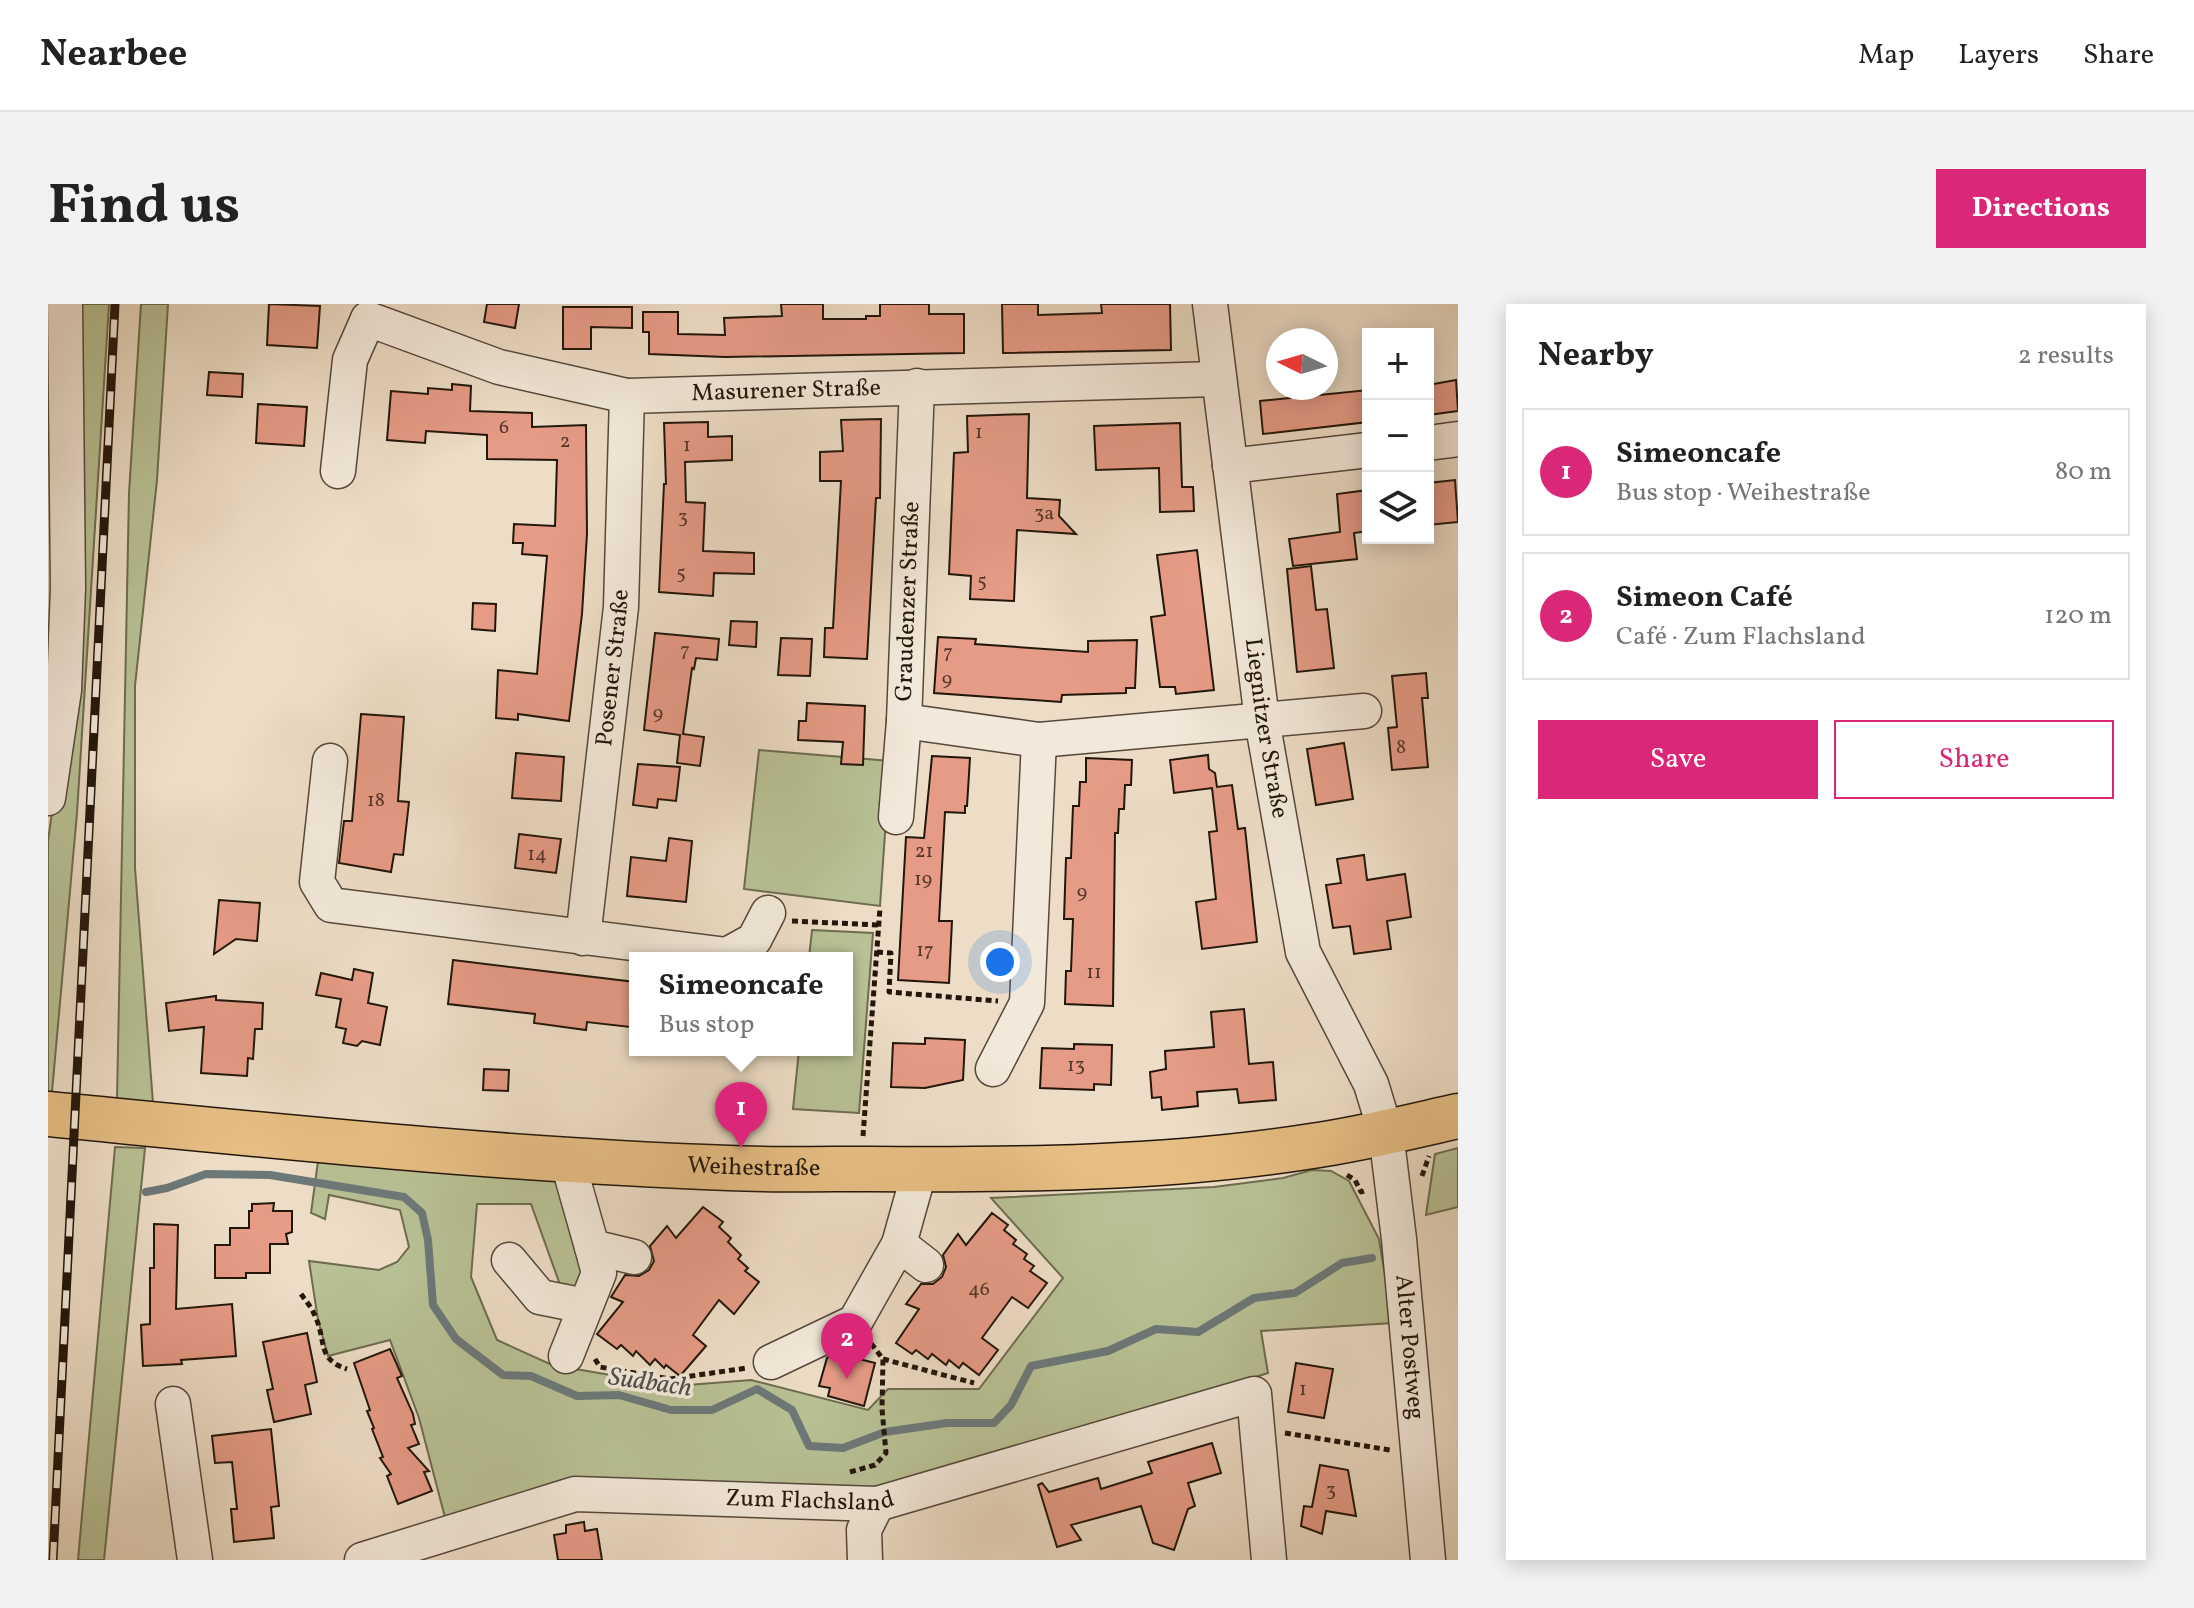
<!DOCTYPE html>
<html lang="en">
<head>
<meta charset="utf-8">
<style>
	:root { --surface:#fff; --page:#f2f2f2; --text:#222; --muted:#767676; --line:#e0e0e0; --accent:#db2777 }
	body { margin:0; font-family:Vollkorn,serif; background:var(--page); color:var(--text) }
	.controls { position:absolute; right:24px; top:24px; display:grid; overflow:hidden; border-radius:0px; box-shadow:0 4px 20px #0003 }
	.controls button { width:72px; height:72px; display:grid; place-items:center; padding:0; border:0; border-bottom:2px solid var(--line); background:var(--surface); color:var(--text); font:40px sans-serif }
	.compass { position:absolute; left:1218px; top:24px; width:72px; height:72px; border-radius:50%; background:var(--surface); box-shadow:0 4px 20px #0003; rotate:275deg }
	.you { position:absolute; left:952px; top:658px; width:28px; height:28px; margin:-20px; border:6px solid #fff; border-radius:50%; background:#1a73e8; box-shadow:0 0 0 12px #1a73e833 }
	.badge { display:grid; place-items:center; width:52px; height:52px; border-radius:50%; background:var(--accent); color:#fff; font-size:26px; font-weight:700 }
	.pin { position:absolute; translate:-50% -66px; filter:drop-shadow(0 2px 4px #0008) }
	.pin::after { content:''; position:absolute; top:42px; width:28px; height:24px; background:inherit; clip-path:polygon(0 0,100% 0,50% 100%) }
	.popup { position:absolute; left:581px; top:648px; width:224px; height:104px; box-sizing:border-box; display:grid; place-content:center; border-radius:0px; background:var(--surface); filter:drop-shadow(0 2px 6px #0005); font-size:26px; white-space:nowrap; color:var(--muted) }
	.popup b { font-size:30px; color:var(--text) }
	.popup::after { content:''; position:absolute; left:50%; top:100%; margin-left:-16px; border:16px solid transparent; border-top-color:var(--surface) }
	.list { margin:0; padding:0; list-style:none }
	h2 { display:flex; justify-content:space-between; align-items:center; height:104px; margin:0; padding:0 32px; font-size:34px }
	h2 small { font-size:26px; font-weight:400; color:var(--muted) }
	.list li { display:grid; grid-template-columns:52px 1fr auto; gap:24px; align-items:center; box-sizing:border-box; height:128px; margin:0 16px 16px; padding:0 16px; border:2px solid var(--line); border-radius:0px }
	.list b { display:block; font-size:30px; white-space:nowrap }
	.list p { margin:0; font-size:26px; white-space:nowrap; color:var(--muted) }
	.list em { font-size:26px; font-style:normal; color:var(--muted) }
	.actions { display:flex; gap:16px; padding:24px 32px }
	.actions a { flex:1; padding:18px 0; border:2px solid var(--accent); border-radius:0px; text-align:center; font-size:28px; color:var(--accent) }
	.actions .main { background:var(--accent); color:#fff }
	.icon { flex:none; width:44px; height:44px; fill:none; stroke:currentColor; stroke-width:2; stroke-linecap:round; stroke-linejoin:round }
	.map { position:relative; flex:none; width:1410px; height:1256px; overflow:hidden; border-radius:0px }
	header { display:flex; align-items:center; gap:48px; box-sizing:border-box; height:112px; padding:0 40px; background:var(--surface); border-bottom:2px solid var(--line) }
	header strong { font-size:38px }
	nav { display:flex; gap:44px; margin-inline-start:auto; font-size:28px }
	.intro { display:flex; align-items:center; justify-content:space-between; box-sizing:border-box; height:192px; padding:0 48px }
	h1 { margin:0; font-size:56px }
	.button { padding:20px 36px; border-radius:0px; background:var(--accent); color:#fff; font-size:28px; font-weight:700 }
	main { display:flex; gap:48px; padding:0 48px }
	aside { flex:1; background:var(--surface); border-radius:0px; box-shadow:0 4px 20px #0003 }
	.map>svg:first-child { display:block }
	.green { fill:#b8c195; stroke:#6d6c50; stroke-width:2 }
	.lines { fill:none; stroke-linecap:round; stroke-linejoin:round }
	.stream { stroke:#6c7878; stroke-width:8 }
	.building { fill:#e69b86; stroke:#22160b; stroke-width:2 }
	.minor-casing { stroke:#55483a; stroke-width:37 }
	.major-casing { stroke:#22160b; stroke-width:47 }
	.path { stroke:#22160b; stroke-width:5; stroke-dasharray:6 4; stroke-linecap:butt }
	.minor { stroke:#f3e9da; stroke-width:34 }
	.major { stroke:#e6be83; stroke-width:44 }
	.rail-casing { stroke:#22160b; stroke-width:9 }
	.rail { stroke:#f3e9da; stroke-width:6; stroke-dasharray:18; stroke-linecap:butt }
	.labels { text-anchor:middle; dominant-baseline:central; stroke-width:7; stroke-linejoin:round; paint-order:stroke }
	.number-label { font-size:20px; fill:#53372a }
	.street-label { font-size:24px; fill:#22160b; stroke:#f3e9da }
	.water-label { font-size:26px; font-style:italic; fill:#4d4f4a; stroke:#f3e9da }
</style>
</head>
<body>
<header>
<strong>Nearbee</strong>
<nav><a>Map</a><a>Layers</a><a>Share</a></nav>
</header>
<div class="intro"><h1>Find us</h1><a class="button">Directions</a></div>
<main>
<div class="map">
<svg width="1410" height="1256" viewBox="0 0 1410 1256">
	<rect width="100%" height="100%" fill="#edddc6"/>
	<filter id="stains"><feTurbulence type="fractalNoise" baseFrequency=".0025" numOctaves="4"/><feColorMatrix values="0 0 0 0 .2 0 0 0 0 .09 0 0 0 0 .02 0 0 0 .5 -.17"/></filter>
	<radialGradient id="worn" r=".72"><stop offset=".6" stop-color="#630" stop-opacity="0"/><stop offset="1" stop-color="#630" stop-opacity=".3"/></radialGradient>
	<g class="green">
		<polygon points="29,0 61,0 29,509 4,788 0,788 0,537 21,386"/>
		<polygon points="93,0 120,0 109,176 87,382 87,564 105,799 69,795 81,189"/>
		<polygon points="711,446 842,457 832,602 696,585"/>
		<polygon points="764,626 825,629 811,809 745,805 751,746 799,746 799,654 761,654"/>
		<polygon points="67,843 97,844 56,1256 30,1256"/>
		<polygon points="1410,844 1410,903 1378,911 1387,850"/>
		<polygon points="270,857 516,878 542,970 533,991 515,989 483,900 429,900 423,973 449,1036 504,1061 627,1082 703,1076 820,1106 840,1085 931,1085 1015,974 943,894 1166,883 1235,874 1264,866 1283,867 1301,877 1331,935 1345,1019 1213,1027 1220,1069 832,1192 524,1181 399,1221 371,1114 342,1036 280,1052 270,1016 261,957 331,966 349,958 361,943 352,906 281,891 277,915 263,909"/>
	</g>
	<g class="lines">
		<polyline class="stream" points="98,888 119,884 158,870 222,871 356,893 374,909 380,936 385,1001 408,1035 455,1071 483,1072 529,1092 571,1091 623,1106 664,1106 709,1085 744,1106 761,1142 795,1144 837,1128 899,1119 946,1119 963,1101 983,1062 1060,1047 1108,1025 1150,1028 1206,994 1247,989 1294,959 1324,954"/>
	</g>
	<g class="building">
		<polygon points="221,0 272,2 269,44 219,41"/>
		<polygon points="439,0 471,0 467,24 436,18"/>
		<polygon points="733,0 775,0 775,15 818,15 818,12 832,12 832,0 881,0 881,10 916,10 916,49 677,53 601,50 601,28 595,28 595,8 630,8 630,30 677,31 676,14 734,12"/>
		<polygon points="954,0 990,0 990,11 1054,9 1053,0 1122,0 1123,46 955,49"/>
		<polygon points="515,3 584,3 584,24 543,23 543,45 515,45"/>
		<polygon points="161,68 195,70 194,93 159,91"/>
		<polygon points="1408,76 1410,107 1380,111 1380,81"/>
		<polygon points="404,80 423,82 422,107 484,109 484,123 538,121 539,230 534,310 521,417 470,410 470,416 448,414 450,366 489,370 499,252 474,250 475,239 465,239 466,220 507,222 509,156 439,155 439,131 378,127 377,139 339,136 343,87 380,90 380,84 404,86"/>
		<polygon points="1320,86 1320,118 1215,130 1212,97"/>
		<polygon points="210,100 259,103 256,142 208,139"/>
		<polygon points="981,110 979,194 1012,196 1011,212 1028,230 969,226 966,297 922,295 923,272 901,270 906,149 920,148 919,112"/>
		<polygon points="833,115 832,194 828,194 819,355 776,353 777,324 785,324 793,177 772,177 772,148 795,147 793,116"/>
		<polygon points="660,118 660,133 684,132 684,156 637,158 638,198 657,199 655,247 706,249 706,270 666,269 665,292 611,288 616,180 618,180 616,119"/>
		<polygon points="1132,119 1134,183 1145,183 1146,207 1112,208 1111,164 1048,166 1046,122"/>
		<polygon points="1407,176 1410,218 1380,221 1380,179"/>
		<polygon points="1320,186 1320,227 1306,229 1309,255 1245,262 1241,235 1292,228 1289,190"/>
		<polygon points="1149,246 1166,386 1128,390 1127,383 1112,383 1103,313 1117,311 1109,251"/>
		<polygon points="1263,262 1268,306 1279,305 1286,364 1249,368 1239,265"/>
		<polygon points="425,299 448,300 447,327 424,325"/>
		<polygon points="683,317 709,318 708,343 681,341"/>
		<polygon points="607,329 671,335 669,356 648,354 646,365 644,364 635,430 656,433 652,462 629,459 632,431 596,426"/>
		<polygon points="890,333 928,335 927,340 1040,348 1040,337 1089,336 1087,384 1078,384 1078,389 1014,391 1013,398 886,389"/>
		<polygon points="733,334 764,335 762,372 730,371"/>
		<polygon points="1378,369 1380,394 1374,394 1380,463 1344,466 1340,424 1349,423 1344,372"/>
		<polygon points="759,399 817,402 815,461 793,460 795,438 750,436 751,417 758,417"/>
		<polygon points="313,410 356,413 350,497 361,498 355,551 346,550 343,568 291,559 296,517 304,517"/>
		<polygon points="1296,439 1305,495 1268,501 1259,445"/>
		<polygon points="468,449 516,453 513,497 464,494"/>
		<polygon points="1160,451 1161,465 1167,469 1169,483 1184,481 1190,525 1197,524 1209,638 1154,645 1148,598 1168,595 1161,528 1169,527 1164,484 1126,489 1122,456"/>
		<polygon points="884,452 922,454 919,502 917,502 917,509 897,508 891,617 904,617 901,679 850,676 858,533 876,534"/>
		<polygon points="1038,454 1084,456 1083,481 1077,481 1076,505 1071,505 1070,529 1067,529 1065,702 1017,700 1018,667 1023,667 1025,615 1016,615 1018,554 1023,554 1025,502 1031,502 1032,478 1038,478"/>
		<polygon points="590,460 632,463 628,497 610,495 609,504 585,501"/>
		<polygon points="471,530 513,535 508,569 467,564"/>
		<polygon points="621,534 644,537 638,598 579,592 583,553 618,557"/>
		<polygon points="1316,551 1319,576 1357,570 1363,613 1339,617 1343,645 1306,650 1302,622 1285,624 1278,581 1293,579 1289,555"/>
		<polygon points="171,596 212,599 209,637 188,635 166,650"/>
		<polygon points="405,656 587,678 587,707 584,707 582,723 539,718 538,726 486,719 487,710 400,700"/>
		<polygon points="306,665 325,669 320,699 339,703 332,741 314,737 309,742 295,739 298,725 288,723 293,695 268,691 273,669 304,676"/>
		<polygon points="168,692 168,696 215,699 214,725 207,725 205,755 200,754 199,772 153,769 156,723 121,727 118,699"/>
		<polygon points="1196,705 1201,760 1225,758 1228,796 1191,799 1189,785 1149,788 1150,802 1114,806 1113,793 1104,794 1102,768 1118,765 1117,747 1166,743 1163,708"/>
		<polygon points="877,734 917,736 915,776 877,784 843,783 845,739 877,740"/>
		<polygon points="1026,740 1064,741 1063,781 1046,780 1046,786 992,784 994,744 1026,745"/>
		<polygon points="436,765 461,766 460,787 435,786"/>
		<polygon points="226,899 225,907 244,907 244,928 238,930 240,940 222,940 222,969 198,969 198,974 167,974 167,941 182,941 182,924 201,924 201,907 204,907 204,900"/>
		<polygon points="655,903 675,918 671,923 683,934 680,938 693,951 690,955 700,964 697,967 711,978 686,1010 671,996 645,1031 658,1042 632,1072 618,1061 616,1064 607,1055 602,1061 588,1047 585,1052 573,1041 569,1045 549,1030 575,998 563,993 577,971 591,972 601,966 606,957 602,942 619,922 628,934"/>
		<polygon points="944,909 960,921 956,926 968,936 965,940 979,950 976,955 986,962 982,967 999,979 980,1004 964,993 934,1034 950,1046 931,1071 915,1059 911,1064 901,1056 898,1061 884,1050 880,1055 868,1046 864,1050 848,1039 871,1005 858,1000 873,980 885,980 894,973 898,963 895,951 910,930 918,941"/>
		<polygon points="106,920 130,921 128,1005 184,1000 188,1052 133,1056 134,1060 95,1062 93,1021 102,1020 102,964 106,964"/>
		<polygon points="259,1029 269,1078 257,1081 263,1110 226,1118 219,1086 225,1085 215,1038"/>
		<polygon points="342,1045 354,1072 349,1074 365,1110 367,1120 363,1121 371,1140 360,1144 381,1167 376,1168 384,1187 350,1200 339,1172 343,1170 332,1154 335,1153 324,1125 326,1124 319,1107 322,1106 306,1059"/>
		<polygon points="788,1049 827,1059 816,1102 780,1092 782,1084 771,1082 779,1054"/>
		<polygon points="1248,1059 1285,1065 1276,1114 1240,1108"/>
		<polygon points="223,1125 231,1202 223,1203 226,1234 186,1238 183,1205 189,1205 184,1158 167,1159 164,1132"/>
		<polygon points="1164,1139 1173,1169 1140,1179 1147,1202 1140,1205 1126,1246 1105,1239 1093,1202 1023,1221 1033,1236 1009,1243 990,1181 994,1179 1001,1188 1050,1174 1053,1185 1104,1169 1100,1158"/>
		<polygon points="1272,1161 1300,1166 1308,1212 1278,1207 1274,1230 1253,1222 1256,1202 1264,1203"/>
		<polygon points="536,1218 537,1227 549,1225 554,1256 510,1256 506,1231 518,1229 518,1221"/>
	</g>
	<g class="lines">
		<g class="minor-casing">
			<g id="minor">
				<path id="s1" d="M1162,0L1214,416L1255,648L1323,780L1338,829L1351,935L1380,1256"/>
				<path id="s2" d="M320,15L451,63L579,92L1169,75"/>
				<polyline points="1380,139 1410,135"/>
				<polyline points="1182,162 1320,146"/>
				<polyline points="290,167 302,56 320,15"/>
				<polyline points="856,417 991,436 1316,407"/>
				<polyline points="282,457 269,578 283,601 679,651 706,636 720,609"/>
				<polyline points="0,494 16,386 20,284 17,0"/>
				<path id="s3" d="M848,513L856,417L869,82"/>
				<path id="s4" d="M535,634L573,303L579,92"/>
				<polyline points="945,765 979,699 991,436"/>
				<polyline points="519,855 544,943 586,953"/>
				<polyline points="872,865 851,940 878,961"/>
				<polyline points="461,956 492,993 537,1002"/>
				<polyline points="518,1052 551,969 544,943"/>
				<polyline points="723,1058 807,1018 851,940"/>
				<polyline points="125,1100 147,1256"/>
				<path id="s5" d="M314,1256L527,1190L829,1200L1206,1090L1221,1256"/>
				<polyline points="817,1256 816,1226 829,1200"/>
			</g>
		</g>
		<g class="major-casing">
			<g id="major">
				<path id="s6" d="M0,810C227,832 453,856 681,864C728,866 776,865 823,865C970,866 1119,865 1264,842C1313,835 1361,823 1410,812"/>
			</g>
		</g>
		<g class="path">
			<polyline points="744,617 831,621"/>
			<polyline points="829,648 843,649 841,688 950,697"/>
			<polyline points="815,832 832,604"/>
			<polyline points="1299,871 1307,876 1313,888 1316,887"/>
			<polyline points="1374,872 1381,852"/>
			<path d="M253,990C258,997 264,1004 267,1012C279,1037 268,1055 299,1065"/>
			<polyline points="547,1055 552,1063 622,1075 699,1064"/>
			<polyline points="835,1055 926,1079"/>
			<polyline points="1237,1129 1342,1146"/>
			<polyline points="802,1168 827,1161 838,1149 834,1105 835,1055 822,1038"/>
		</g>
		<use href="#minor" class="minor"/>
		<use href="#major" class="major"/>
		<g class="rail-casing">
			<polyline id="rail" points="5,1256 67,0"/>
		</g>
		<use href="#rail" class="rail"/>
	</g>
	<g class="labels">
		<g class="number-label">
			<text x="456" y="124">6</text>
			<text x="931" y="129">1</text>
			<text x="517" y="138">2</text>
			<text x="639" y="142">1</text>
			<text x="996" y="210">3a</text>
			<text x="635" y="214">3</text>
			<text x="633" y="270">5</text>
			<text x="934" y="278">5</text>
			<text x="637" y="347">7</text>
			<text x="900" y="349">7</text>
			<text x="899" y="376">9</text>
			<text x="610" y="410">9</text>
			<text x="1353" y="444">8</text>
			<text x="328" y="497">18</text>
			<text x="876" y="548">21</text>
			<text x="489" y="551">14</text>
			<text x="875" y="576">19</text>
			<text x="1034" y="589">9</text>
			<text x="877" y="647">17</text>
			<text x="1046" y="669">11</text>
			<text x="1028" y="762">13</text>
			<text x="931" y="986">46</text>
			<text x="1255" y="1086">1</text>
			<text x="1283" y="1187">3</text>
		</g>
		<g class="street-label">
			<text stroke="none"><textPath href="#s2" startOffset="430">Masurener Straße</textPath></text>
			<text stroke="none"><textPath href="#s3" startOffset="216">Graudenzer Straße</textPath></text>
			<text stroke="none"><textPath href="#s4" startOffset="272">Posener Straße</textPath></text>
			<text stroke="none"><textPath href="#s1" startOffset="428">Liegnitzer Straße</textPath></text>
			<text stroke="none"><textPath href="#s6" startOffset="708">Weihestraße</textPath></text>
			<text stroke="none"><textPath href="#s1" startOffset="1070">Alter Postweg</textPath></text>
			<text stroke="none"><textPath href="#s5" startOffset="458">Zum Flachsland</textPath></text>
		</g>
		<g class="water-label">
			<text transform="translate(602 1079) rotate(8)">Sudbach</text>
		</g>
	</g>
	<rect width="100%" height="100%" filter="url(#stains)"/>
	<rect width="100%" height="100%" fill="url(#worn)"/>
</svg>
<div class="controls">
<button>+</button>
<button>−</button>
<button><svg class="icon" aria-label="layers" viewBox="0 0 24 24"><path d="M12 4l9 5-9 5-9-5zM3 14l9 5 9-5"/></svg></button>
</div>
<svg class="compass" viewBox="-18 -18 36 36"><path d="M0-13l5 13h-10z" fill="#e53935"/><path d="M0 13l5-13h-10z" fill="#767676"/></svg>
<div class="you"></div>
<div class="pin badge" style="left:693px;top:844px">1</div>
<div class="popup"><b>Simeoncafe</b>Bus stop</div>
<div class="pin badge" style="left:799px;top:1075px">2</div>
</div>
<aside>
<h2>Nearby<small>2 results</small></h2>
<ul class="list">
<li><span class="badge">1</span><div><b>Simeoncafe</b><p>Bus stop · Weihestraße</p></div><em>80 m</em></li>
<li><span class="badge">2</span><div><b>Simeon Café</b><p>Café · Zum Flachsland</p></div><em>120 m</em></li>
</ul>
<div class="actions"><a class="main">Save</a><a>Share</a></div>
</aside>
</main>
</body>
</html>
